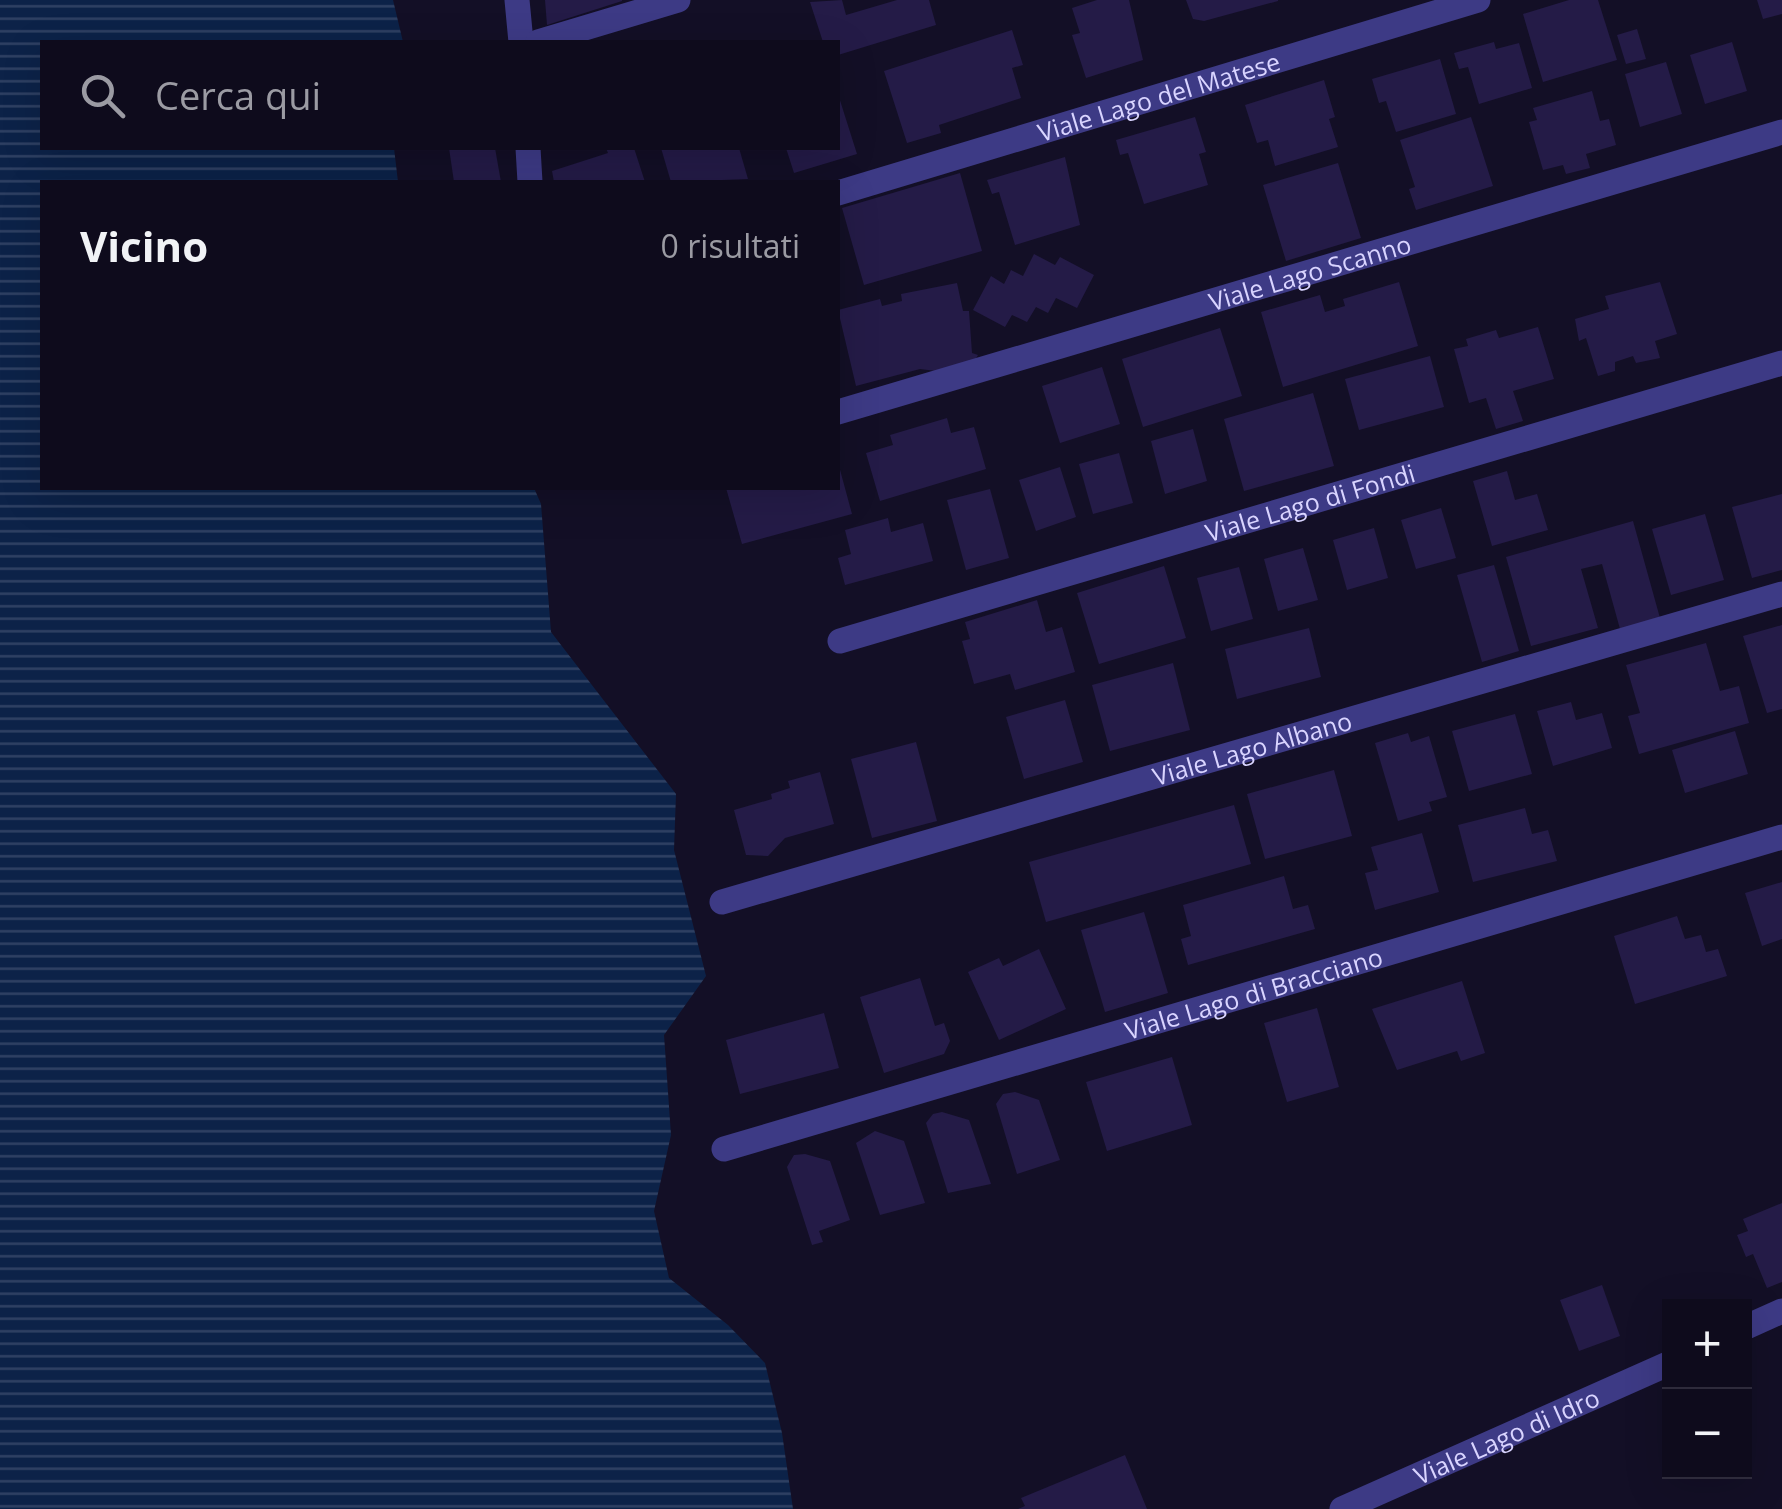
<!DOCTYPE html>
<html lang="it">
<head>
<meta charset="utf-8">
<style>
	:root { --surface:#0e0b1c; --page:#171425; --text:#f1f3f6; --muted:#9b9ba3; --line:#2e2b3b }
	body { margin:0; font-family:"Open Sans",sans-serif; background:var(--page); color:var(--text) }
	.controls { position:absolute; right:30px; bottom:30px; display:grid; overflow:hidden; border-radius:0px; box-shadow:0 10px 40px #0002 }
	.controls button { width:90px; height:90px; display:grid; place-items:center; padding:0; border:0; border-bottom:2px solid var(--line); background:var(--surface); color:var(--text); font:50px sans-serif }
	.list { margin:0; padding:0; list-style:none }
	h2 { display:flex; justify-content:space-between; align-items:center; height:130px; margin:0; padding:0 40px; font-size:42px }
	h2 small { font-size:32px; font-weight:400; color:var(--muted) }
	.icon { flex:none; width:55px; height:55px; fill:none; stroke:currentColor; stroke-width:2; stroke-linecap:round; stroke-linejoin:round }
	.map { position:relative; flex:none; width:1782px; height:1509px; overflow:hidden }
	.search { position:absolute; background:var(--surface); box-shadow:0 10px 40px #0002; left:40px; top:40px; width:800px; height:110px; display:flex; align-items:center; gap:25px; box-sizing:border-box; padding:0 35px; border-radius:0px; color:var(--muted); font-size:38px }
	.panel { position:absolute; background:var(--surface); box-shadow:0 10px 40px #0002; left:40px; top:180px; width:800px; height:310px; border-radius:0px }
	.map>svg:first-child { display:block }
	.water { fill:url(#water-rules) }
	.building { fill:#241b47 }
	.lines { fill:none; stroke-linecap:round; stroke-linejoin:round }
	.minor { stroke:#3d3a85; stroke-width:25 }
	.labels { text-anchor:middle; dominant-baseline:central; stroke-width:10; stroke-linejoin:round; paint-order:stroke }
	.street-label { font-size:25px; fill:#d9d4ff; stroke:#130f26 }
</style>
</head>
<body>
<div class="map">
<svg width="1782" height="1509" viewBox="0 0 1782 1509">
	<defs>
		<pattern id="water-rules" width="6" height="5" patternUnits="userSpaceOnUse" patternTransform="scale(2.5)"><rect width="6" height="5" fill="#0c2248"/><path d="M0 2.5h6" fill="none" stroke="#2f4163"/></pattern>
	</defs>
	<rect width="100%" height="100%" fill="#130f26"/>
	<polygon class="water" points="0,0 393,0 403,42 42,42 42,148 394,148 398,182 42,182 42,488 534,488 541,504 551,632 676,794 674,850 706,976 664,1035 671,1135 654,1211 669,1278 728,1325 765,1363 782,1433 793,1509 0,1509"/>
	<g class="building">
		<polygon points="545,0 622,0 622,1 547,25"/>
		<polygon points="842,0 846,15 897,0 929,0 936,25 838,55 838,42 823,42 810,2"/>
		<polygon points="1097,0 1129,0 1143,60 1086,78 1072,35 1080,33 1072,8"/>
		<polygon points="1186,0 1278,0 1278,1 1204,21 1193,19"/>
		<polygon points="1569,0 1598,0 1617,60 1543,82 1523,14"/>
		<polygon points="1757,0 1782,0 1782,14 1763,19"/>
		<polygon points="1637,29 1646,59 1626,64 1617,35"/>
		<polygon points="1012,30 1023,65 1012,68 1021,98 939,125 941,133 907,143 884,71"/>
		<polygon points="1494,42 1496,49 1519,43 1532,88 1479,104 1468,67 1459,69 1454,53"/>
		<polygon points="1732,42 1747,91 1705,104 1690,55"/>
		<polygon points="1440,59 1456,114 1396,132 1386,101 1379,103 1372,79"/>
		<polygon points="1666,62 1682,114 1640,127 1625,74"/>
		<polygon points="1324,80 1335,117 1329,119 1338,147 1275,166 1268,140 1257,143 1245,105"/>
		<polygon points="1592,91 1600,121 1609,119 1616,145 1586,154 1590,168 1566,174 1563,165 1543,170 1529,122 1537,120 1533,108"/>
		<polygon points="838,94 857,154 794,173 786,148 838,148"/>
		<polygon points="1195,117 1206,152 1199,154 1208,185 1144,204 1128,153 1120,155 1116,140"/>
		<polygon points="1471,117 1493,186 1416,210 1409,189 1415,187 1400,140"/>
		<polygon points="449,148 495,148 501,182 454,182"/>
		<polygon points="606,148 634,148 645,182 554,182 552,171 608,153"/>
		<polygon points="661,148 739,148 748,179 671,182"/>
		<polygon points="1065,157 1080,225 1015,245 999,192 992,194 987,180"/>
		<polygon points="1338,163 1361,238 1286,261 1263,185"/>
		<polygon points="960,173 982,251 864,285 842,208"/>
		<polygon points="1034,254 1055,265 1060,257 1094,275 1077,308 1056,298 1048,313 1036,307 1027,322 1012,315 1005,327 973,310 991,276 1004,284 1011,270 1023,276"/>
		<polygon points="1399,282 1418,346 1283,387 1261,312 1320,295 1325,312 1345,306 1343,299"/>
		<polygon points="1660,282 1677,334 1655,341 1660,358 1636,363 1633,356 1615,362 1615,371 1598,376 1586,338 1579,341 1575,319 1609,309 1605,296"/>
		<polygon points="957,283 963,311 969,311 972,353 978,355 972,365 944,372 920,369 856,386 838,310 880,299 882,306 902,301 901,294"/>
		<polygon points="1538,327 1554,379 1513,391 1523,421 1496,429 1486,398 1469,403 1454,349 1468,346 1466,339 1496,330 1499,338"/>
		<polygon points="1220,328 1242,396 1143,427 1122,359"/>
		<polygon points="1430,356 1444,407 1359,430 1345,379"/>
		<polygon points="1102,367 1120,424 1060,443 1042,386"/>
		<polygon points="1313,393 1334,466 1244,491 1224,419"/>
		<polygon points="947,418 951,433 974,427 986,469 880,501 866,453 893,445 890,435"/>
		<polygon points="1193,429 1207,481 1165,494 1151,441"/>
		<polygon points="1119,453 1133,503 1093,514 1079,464"/>
		<polygon points="839,466 852,514 742,544 726,488 838,488"/>
		<polygon points="1060,467 1076,517 1036,531 1019,480"/>
		<polygon points="1507,471 1515,500 1537,494 1548,530 1492,546 1473,481"/>
		<polygon points="990,489 1009,558 966,570 947,500"/>
		<polygon points="1782,494 1782,570 1752,578 1732,507"/>
		<polygon points="1441,508 1456,558 1416,569 1401,520"/>
		<polygon points="1705,514 1724,580 1671,595 1652,529"/>
		<polygon points="888,518 891,532 923,523 933,561 845,585 838,558 851,554 845,530"/>
		<polygon points="1633,521 1660,618 1620,629 1602,564 1581,569 1598,628 1531,646 1506,557"/>
		<polygon points="1374,528 1388,578 1347,590 1333,540"/>
		<polygon points="1303,548 1318,600 1278,611 1264,559"/>
		<polygon points="1494,565 1519,651 1482,662 1457,575"/>
		<polygon points="1164,566 1186,638 1099,664 1077,593"/>
		<polygon points="1239,567 1253,619 1211,631 1197,578"/>
		<polygon points="1037,600 1046,632 1062,627 1075,672 1015,690 1010,674 974,684 962,641 970,639 965,622"/>
		<polygon points="1782,625 1782,709 1767,713 1743,636"/>
		<polygon points="1309,628 1321,677 1237,699 1225,649"/>
		<polygon points="1706,643 1720,691 1739,686 1749,723 1639,754 1628,716 1640,713 1626,665"/>
		<polygon points="1173,663 1190,730 1110,751 1092,685"/>
		<polygon points="1065,700 1083,762 1024,779 1006,717"/>
		<polygon points="1571,702 1576,720 1602,713 1612,748 1553,766 1537,711"/>
		<polygon points="1515,714 1532,774 1469,791 1452,731"/>
		<polygon points="1735,731 1748,774 1685,793 1672,750"/>
		<polygon points="1408,733 1411,742 1429,736 1447,797 1429,802 1432,811 1398,821 1375,743"/>
		<polygon points="916,742 937,821 872,838 851,759"/>
		<polygon points="1334,770 1352,836 1265,859 1247,794"/>
		<polygon points="820,772 834,824 785,838 768,856 746,855 734,810 772,799 771,794 790,788 788,781"/>
		<polygon points="1234,805 1251,864 1046,922 1029,862"/>
		<polygon points="1525,808 1532,834 1548,830 1557,861 1473,882 1458,825"/>
		<polygon points="1422,833 1439,892 1375,910 1365,873 1378,870 1371,847"/>
		<polygon points="1284,876 1293,909 1308,905 1315,929 1188,965 1181,939 1191,936 1183,905"/>
		<polygon points="1782,882 1782,939 1762,946 1745,893"/>
		<polygon points="1144,912 1168,993 1105,1012 1081,930"/>
		<polygon points="1677,916 1685,939 1701,935 1706,952 1718,949 1727,976 1635,1004 1614,936"/>
		<polygon points="1039,949 1066,1009 999,1040 968,972 999,958 1003,966"/>
		<polygon points="920,978 935,1026 944,1023 950,1041 944,1054 884,1073 860,997"/>
		<polygon points="1462,981 1485,1053 1461,1061 1457,1051 1397,1070 1372,1009"/>
		<polygon points="1317,1008 1339,1087 1287,1102 1264,1023"/>
		<polygon points="824,1013 839,1068 740,1094 726,1040"/>
		<polygon points="1172,1057 1192,1125 1107,1151 1086,1082"/>
		<polygon points="1015,1092 1039,1100 1060,1160 1017,1174 996,1104 1003,1094"/>
		<polygon points="942,1112 969,1120 991,1184 948,1193 926,1123 933,1114"/>
		<polygon points="875,1131 904,1141 925,1203 880,1215 856,1143"/>
		<polygon points="805,1154 830,1161 850,1220 819,1231 823,1242 812,1245 787,1167 794,1155"/>
		<polygon points="1782,1203 1782,1282 1767,1288 1753,1254 1746,1257 1737,1235 1748,1231 1743,1219"/>
		<polygon points="1602,1285 1620,1336 1579,1351 1560,1300"/>
		<polygon points="1125,1455 1147,1509 1018,1509 1025,1506 1021,1498"/>
	</g>
	<g class="lines">
		<g class="minor">
			<polyline points="517,0 521,42"/>
			<polyline points="538,42 678,0"/>
			<polyline points="528,148 530,182"/>
			<path id="s1" d="M838,193L1478,0"/>
			<path id="s2" d="M838,412L1782,132"/>
			<path id="s3" d="M840,641L1782,363"/>
			<path id="s4" d="M722,902L1782,594"/>
			<path id="s5" d="M724,1149L1782,837"/>
			<polyline points="1744,1328 1782,1311"/>
			<path id="s6" d="M1342,1509L1670,1363"/>
		</g>
	</g>
	<g class="labels">
		<g class="street-label">
			<text stroke="none"><textPath href="#s1" startOffset="335">Viale Lago del Matese</textPath></text>
			<text stroke="none"><textPath href="#s2" startOffset="492">Viale Lago Scanno</textPath></text>
			<text stroke="none"><textPath href="#s3" startOffset="490">Viale Lago di Fondi</textPath></text>
			<text stroke="none"><textPath href="#s4" startOffset="552">Viale Lago Albano</textPath></text>
			<text stroke="none"><textPath href="#s5" startOffset="552">Viale Lago di Bracciano</textPath></text>
			<text stroke="none"><textPath href="#s6" startOffset="180">Viale Lago di Idro</textPath></text>
		</g>
	</g>
</svg>
<div class="controls">
<button>+</button>
<button>−</button>
</div>
<div class="search"><svg class="icon" aria-label="search" viewBox="0 0 24 24"><circle cx="10" cy="10" r="6"/><path d="M15 15l6 6"/></svg>Cerca qui</div>
<section class="panel">
<h2>Vicino<small>0 risultati</small></h2>
<ul class="list">
</ul>
</section>
</div>
</body>
</html>
